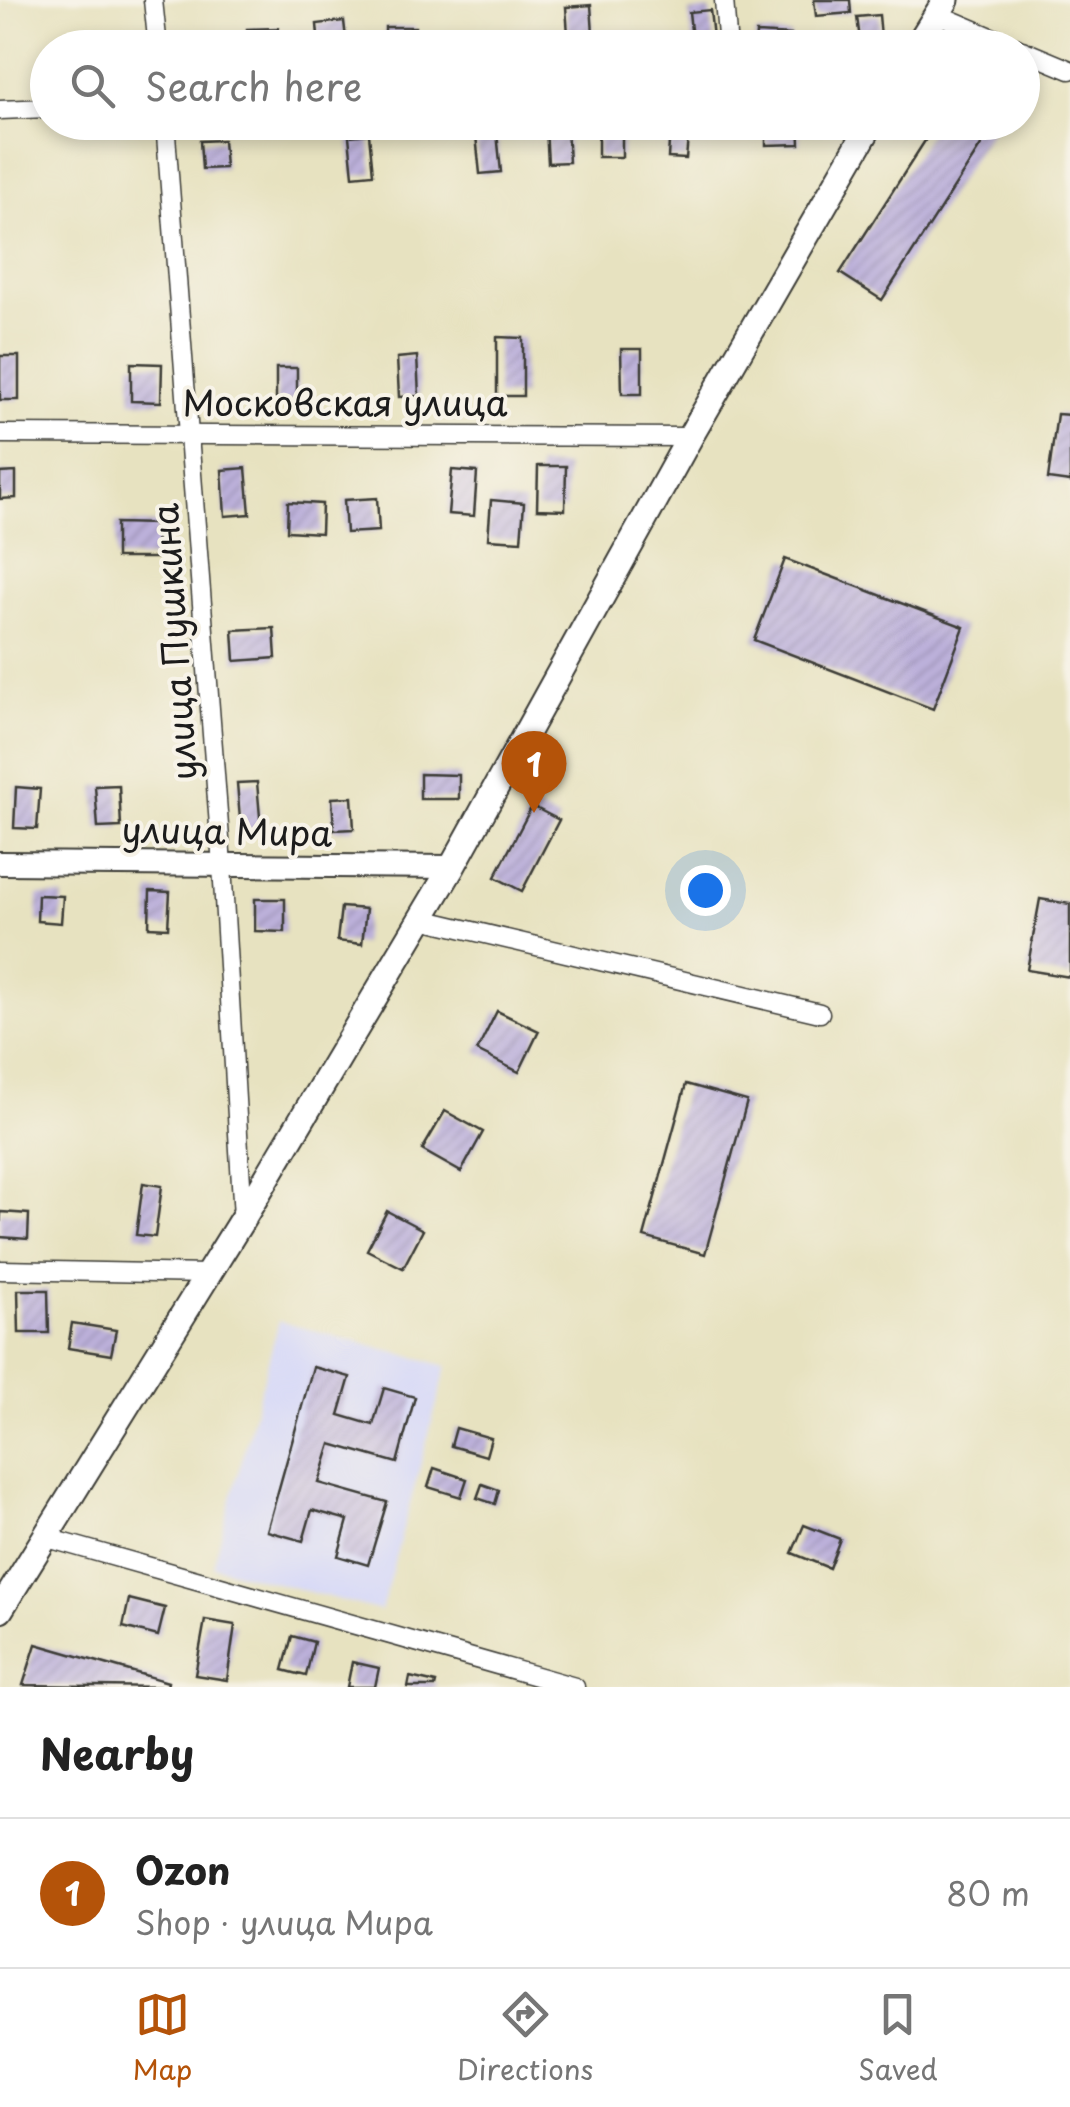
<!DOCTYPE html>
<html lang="en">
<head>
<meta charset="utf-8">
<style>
	:root { --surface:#fff; --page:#f6f6f6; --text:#222; --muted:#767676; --line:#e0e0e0; --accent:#b45309 }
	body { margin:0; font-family:"Playpen Sans",sans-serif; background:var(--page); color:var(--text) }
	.you { position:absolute; left:705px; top:890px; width:35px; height:35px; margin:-25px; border:8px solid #fff; border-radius:50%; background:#1a73e8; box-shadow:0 0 0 15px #1a73e833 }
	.badge { display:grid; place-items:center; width:65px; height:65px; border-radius:50%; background:var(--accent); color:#fff; font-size:32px; font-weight:700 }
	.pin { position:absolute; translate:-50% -82px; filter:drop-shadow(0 2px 5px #0008) }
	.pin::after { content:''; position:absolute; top:52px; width:35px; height:30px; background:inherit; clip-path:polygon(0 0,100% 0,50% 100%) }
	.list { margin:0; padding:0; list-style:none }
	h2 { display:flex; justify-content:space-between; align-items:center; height:130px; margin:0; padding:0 40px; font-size:42px }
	h2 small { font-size:32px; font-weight:400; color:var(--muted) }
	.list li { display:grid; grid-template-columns:65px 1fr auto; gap:30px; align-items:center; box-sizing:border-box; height:150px; padding:0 40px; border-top:2px solid var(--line) }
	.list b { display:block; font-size:38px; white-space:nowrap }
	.list p { margin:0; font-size:32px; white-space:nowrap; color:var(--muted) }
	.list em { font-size:32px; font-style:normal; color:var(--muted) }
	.icon { flex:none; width:55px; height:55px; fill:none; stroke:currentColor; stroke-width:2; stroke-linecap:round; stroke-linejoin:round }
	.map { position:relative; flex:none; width:1070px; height:1687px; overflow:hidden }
	.search { position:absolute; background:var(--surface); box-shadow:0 5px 15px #0003; left:30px; right:30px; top:30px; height:110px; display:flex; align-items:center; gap:25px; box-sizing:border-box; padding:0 35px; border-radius:55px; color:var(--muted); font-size:38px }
	.sheet { height:280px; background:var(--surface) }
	nav { display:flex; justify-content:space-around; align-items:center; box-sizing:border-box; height:140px; border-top:2px solid var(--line); background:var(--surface); font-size:28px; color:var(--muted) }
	nav a { display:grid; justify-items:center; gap:5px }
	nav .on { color:var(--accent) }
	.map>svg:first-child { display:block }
	.built { fill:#d6d8f8 }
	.building { fill:url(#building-hatch) }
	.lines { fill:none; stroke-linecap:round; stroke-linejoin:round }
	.minor-casing { stroke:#3a3a35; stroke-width:21 }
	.tertiary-casing { stroke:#3a3a35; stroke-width:26 }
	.secondary-casing { stroke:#3a3a35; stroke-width:29 }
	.minor { stroke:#fff; stroke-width:18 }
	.tertiary { stroke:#fff; stroke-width:22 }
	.secondary { stroke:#fff; stroke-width:25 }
	.labels { text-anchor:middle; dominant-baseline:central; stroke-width:8; stroke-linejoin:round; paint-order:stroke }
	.street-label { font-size:35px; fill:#1c1c1c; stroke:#f7f3e8 }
</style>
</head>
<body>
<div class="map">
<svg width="1070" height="1687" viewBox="0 0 1070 1687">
	<defs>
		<pattern id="building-hatch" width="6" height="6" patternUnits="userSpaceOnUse" patternTransform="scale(2.5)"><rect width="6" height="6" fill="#bcb0da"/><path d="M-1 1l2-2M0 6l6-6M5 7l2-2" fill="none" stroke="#a197ba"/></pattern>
	</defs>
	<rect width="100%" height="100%" fill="#f7f3e8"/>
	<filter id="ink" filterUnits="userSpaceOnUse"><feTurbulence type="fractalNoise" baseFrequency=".01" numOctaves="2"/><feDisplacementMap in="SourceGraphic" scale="20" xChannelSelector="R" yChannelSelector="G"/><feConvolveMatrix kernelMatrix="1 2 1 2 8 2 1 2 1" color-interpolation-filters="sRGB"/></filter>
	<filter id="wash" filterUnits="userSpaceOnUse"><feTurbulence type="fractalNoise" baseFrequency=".0048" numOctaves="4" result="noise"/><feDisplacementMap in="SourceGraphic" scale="40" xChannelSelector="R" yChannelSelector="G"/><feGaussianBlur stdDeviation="2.25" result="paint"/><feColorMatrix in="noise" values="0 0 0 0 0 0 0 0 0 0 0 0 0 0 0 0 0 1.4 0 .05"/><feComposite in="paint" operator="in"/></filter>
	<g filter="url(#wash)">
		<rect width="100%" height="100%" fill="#e7e2c0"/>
		<polygon class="built" points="279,1321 447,1366 381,1611 213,1566"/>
		<g id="blocks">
			<g class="building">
				<polygon points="814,0 850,0 851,13 816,16"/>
				<polygon points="591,5 594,48 569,48 566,7"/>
				<polygon points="710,10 714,47 693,48 689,12"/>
				<polygon points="879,15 881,37 860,40 857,17"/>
				<polygon points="344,21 347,48 319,48 317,24"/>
				<rect x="385" y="27" width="30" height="21"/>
				<polygon points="278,28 279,48 248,48 247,29"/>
				<polygon points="756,33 791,35 790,48 755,48"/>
				<rect x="108" y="34" width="24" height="14"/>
				<polygon points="766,122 799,122 800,144 766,145"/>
				<polygon points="937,122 996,122 882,300 840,273"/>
				<polygon points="496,123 501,172 480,174 475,126"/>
				<polygon points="670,125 689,126 686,159 668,158"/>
				<polygon points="567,128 569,162 548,163 546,129"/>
				<rect x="598" y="129" width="24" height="28"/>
				<polygon points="369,134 373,174 353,176 349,136"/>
				<polygon points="223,140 225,168 202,169 200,141"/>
				<polygon points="497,337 523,338 523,396 497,396"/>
				<polygon points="621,349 642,349 642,394 622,394"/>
				<rect x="0" y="356" width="19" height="44"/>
				<polygon points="417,356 419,396 399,397 397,358"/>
				<polygon points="131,363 162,364 161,402 131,401"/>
				<rect x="276" y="368" width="21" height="33"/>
				<polygon points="1057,414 1070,415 1070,482 1048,479"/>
				<polygon points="538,466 566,466 565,510 537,509"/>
				<polygon points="246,468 250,514 225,516 222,470"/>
				<polygon points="452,470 477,472 474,516 448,514"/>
				<polygon points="16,472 16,498 0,499 0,473"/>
				<polygon points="377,498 379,531 346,533 344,500"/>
				<polygon points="491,500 524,503 521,541 488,539"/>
				<polygon points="288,502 322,504 321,533 287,531"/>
				<polygon points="116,523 157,524 156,558 116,558"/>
				<polygon points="785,559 964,627 933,709 754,640"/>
				<polygon points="274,628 276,658 235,661 233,630"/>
				<polygon points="420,774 459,775 459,799 420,799"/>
				<polygon points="257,782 261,829 241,831 237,783"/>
				<polygon points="119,785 121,827 98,828 95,786"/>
				<polygon points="16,787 40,789 37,829 14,828"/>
				<polygon points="352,797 354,829 334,830 332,798"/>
				<polygon points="532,806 559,820 522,891 495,877"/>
				<polygon points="150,891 170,892 168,928 149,927"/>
				<polygon points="38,895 63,896 61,923 37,921"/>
				<polygon points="255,899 285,899 285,932 255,931"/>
				<polygon points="1040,899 1070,904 1070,977 1027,970"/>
				<polygon points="341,907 366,909 362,944 337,941"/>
				<polygon points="497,1011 539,1031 519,1072 477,1051"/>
				<polygon points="686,1084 747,1101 705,1254 644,1237"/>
				<polygon points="445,1111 483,1132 461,1172 422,1150"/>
				<polygon points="143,1183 162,1186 155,1237 136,1235"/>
				<polygon points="387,1211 423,1230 403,1268 367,1250"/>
				<polygon points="1,1212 29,1214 28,1239 0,1237"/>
				<polygon points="18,1290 48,1290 49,1333 19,1333"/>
				<polygon points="72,1323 116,1330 111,1355 68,1348"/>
				<polygon points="313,1367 350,1377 339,1415 373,1425 384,1388 415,1397 397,1463 331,1444 319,1483 387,1502 368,1565 338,1556 348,1520 312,1510 303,1541 267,1531"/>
				<polygon points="456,1428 491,1438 486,1456 451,1446"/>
				<polygon points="434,1468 467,1479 461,1497 428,1487"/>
				<polygon points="482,1484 499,1490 495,1504 477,1498"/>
				<polygon points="804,1525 840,1539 829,1568 792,1553"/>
				<polygon points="129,1599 165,1608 158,1636 123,1627"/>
				<polygon points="205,1620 235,1625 227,1680 195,1675"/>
				<polygon points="292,1636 314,1642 306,1676 283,1670"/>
				<polygon points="36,1644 168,1682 167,1687 23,1685"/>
				<polygon points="352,1662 379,1668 375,1687 347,1687"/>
				<polygon points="410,1677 436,1683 435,1687 408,1687"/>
			</g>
		</g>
	</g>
	<g filter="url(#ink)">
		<use href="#blocks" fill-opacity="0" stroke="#3a3a35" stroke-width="2.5"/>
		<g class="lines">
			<g class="minor-casing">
				<g id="minor">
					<polyline points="153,0 158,48"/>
					<polyline points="724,0 728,48"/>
					<polyline points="937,14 1017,48"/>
					<polyline points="1022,50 1070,70"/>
					<polyline points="0,110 48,108"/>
					<polyline points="165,122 222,865 243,1217"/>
					<polyline points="0,434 690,437"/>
					<polyline points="422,919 820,1013"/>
					<polyline points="0,1270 207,1274"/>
					<polyline points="44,1537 575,1687"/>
				</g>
			</g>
			<g class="tertiary-casing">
				<polyline id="tertiary" points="0,863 452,867"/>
			</g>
			<g class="secondary-casing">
				<g id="secondary">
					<polyline points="916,48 946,0"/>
					<polyline points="0,1610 243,1218 452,867 690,437 872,122"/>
				</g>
			</g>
			<use href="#minor" class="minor"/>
			<use href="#tertiary" class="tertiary"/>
			<use href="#secondary" class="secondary"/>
		</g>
	</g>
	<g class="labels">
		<g class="street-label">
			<text x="345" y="401">Московская улица</text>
			<text transform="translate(173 642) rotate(-94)">улица Пушкина</text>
			<text transform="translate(227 830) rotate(1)">улица Мира</text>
		</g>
	</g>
</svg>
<div class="you"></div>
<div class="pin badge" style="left:534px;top:813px">1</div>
<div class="search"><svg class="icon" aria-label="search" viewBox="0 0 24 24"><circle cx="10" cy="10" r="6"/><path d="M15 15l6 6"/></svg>Search here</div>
</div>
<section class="sheet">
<h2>Nearby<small></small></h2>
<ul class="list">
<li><span class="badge">1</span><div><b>Ozon</b><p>Shop · улица Мира</p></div><em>80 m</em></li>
</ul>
</section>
<nav>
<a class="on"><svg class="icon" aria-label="map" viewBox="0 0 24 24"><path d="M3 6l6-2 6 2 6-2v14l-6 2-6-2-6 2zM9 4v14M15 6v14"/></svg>Map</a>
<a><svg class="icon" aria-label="directions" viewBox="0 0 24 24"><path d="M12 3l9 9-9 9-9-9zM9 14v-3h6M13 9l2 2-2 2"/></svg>Directions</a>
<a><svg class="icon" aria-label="saved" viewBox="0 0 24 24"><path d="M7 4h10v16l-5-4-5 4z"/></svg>Saved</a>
</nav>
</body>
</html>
